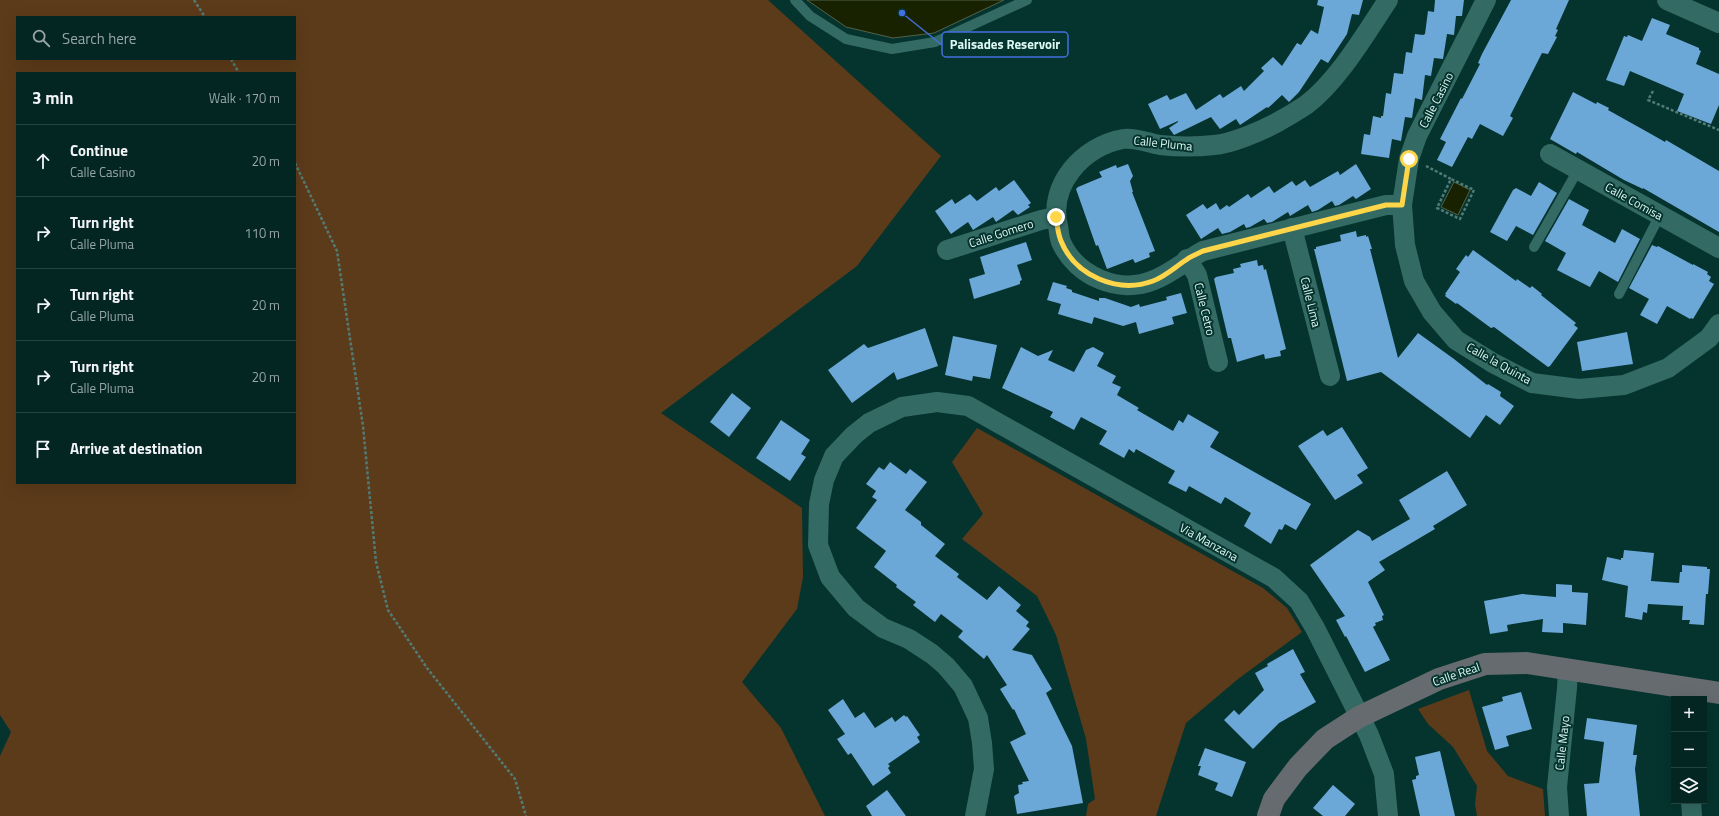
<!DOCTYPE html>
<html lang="en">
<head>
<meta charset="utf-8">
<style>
	:root { --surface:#042622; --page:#0d2e2a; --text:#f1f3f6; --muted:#97a5a5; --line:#254340 }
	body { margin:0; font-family:"Titillium Web",sans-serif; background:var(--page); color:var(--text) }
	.controls { position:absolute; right:12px; bottom:12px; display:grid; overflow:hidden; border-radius:0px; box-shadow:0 4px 16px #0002 }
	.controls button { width:36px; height:36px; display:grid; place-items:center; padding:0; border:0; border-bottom:1px solid var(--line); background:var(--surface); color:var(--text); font:20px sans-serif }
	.stop { position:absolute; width:12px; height:12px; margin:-9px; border:3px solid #ffd54a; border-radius:50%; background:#fff }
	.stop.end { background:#ffd54a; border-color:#fff; box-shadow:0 1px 4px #0008 }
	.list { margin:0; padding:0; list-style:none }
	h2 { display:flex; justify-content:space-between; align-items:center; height:52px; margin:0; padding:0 16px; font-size:17px }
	h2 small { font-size:13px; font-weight:400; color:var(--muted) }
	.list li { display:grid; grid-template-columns:26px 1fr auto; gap:12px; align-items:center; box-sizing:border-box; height:72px; padding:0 16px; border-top:1px solid var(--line) }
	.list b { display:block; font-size:15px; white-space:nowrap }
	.list p { margin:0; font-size:13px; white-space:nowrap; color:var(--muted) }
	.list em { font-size:13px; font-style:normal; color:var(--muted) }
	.icon { flex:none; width:22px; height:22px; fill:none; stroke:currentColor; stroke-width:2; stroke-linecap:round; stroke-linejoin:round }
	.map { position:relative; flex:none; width:1719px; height:816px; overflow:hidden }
	.search { position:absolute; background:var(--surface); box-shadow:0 4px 16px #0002; left:16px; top:16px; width:280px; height:44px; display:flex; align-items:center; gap:10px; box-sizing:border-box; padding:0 14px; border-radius:0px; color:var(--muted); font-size:15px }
	.panel { position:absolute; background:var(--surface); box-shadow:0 4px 16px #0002; left:16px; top:72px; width:280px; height:412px; border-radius:0px }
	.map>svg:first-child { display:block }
	.green { fill:#5c3b1a; fill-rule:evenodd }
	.water { fill:#182100; stroke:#536249 }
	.building { fill:#6ba8d8 }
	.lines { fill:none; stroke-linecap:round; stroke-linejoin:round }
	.path { stroke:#537b76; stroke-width:2.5; stroke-dasharray:3 2; stroke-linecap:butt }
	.lane { stroke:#336a63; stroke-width:10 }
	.street { stroke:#336a63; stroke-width:20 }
	.secondary { stroke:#666b70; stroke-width:22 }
	.route { stroke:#ffd54a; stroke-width:5 }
	.labels { text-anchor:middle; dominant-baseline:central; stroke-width:4; stroke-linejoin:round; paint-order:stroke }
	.street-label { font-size:12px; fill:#ddf9f4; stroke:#05332e }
	.leader { fill:none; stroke:#4370de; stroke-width:1.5 }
	.callout-dot { fill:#4370de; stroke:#05332e; stroke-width:1.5 }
	.callout { fill:#05332e; stroke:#4370de; stroke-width:1.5 }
	.callout-label { font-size:13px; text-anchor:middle; font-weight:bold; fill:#ddf9f4 }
</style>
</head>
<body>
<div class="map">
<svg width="1719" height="816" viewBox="0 0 1719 816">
	<rect width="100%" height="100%" fill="#05332e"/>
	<g class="green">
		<path d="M0,0H768L941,156L857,266L661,413L802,508L803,577L797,609L742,682L781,728L825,816H0V756L11,732L0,715ZM17,17H295V59H17ZM17,73H295V483H17Z"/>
		<polygon points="977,428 1263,588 1287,608 1302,632 1238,679 1186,723 1156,816 1086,816 1088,804 1095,799 1086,739 1056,635 1037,596 962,539 983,514 952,462"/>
		<polygon points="1469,690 1487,751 1508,776 1543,789 1545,816 1477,816 1475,804 1477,786 1453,747 1428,724 1418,709"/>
	</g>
	<g class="water">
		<polygon points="807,0 1004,0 934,33 893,38 846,27"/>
		<polygon points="1454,182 1470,190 1458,215 1441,207"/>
	</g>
	<g class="building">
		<polygon points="1318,0 1363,0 1359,15 1352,14 1347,34 1328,63 1321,59 1299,92 1289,102 1282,95 1268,108 1267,107 1240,125 1236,119 1220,129 1211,117 1174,135 1169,128 1178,122 1178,121 1160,129 1148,104 1167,95 1170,100 1186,93 1196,110 1220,94 1223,98 1241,86 1244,91 1264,71 1261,68 1273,57 1282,66 1297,43 1301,45 1311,30 1318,34 1324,7 1317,5"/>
		<polygon points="1435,0 1464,0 1462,16 1456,16 1454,35 1447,34 1443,59 1434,58 1431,76 1425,75 1422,100 1415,98 1412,118 1405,117 1401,141 1392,139 1389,158 1361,154 1364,134 1370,135 1373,116 1381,118 1381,116 1383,116 1386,93 1391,94 1394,73 1403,74 1406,52 1412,53 1415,34 1423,35 1425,34 1428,11 1434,12"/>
		<polygon points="1511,0 1569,0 1556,29 1558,30 1555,36 1557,37 1548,54 1542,53 1510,116 1513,118 1503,136 1480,124 1472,139 1468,137 1452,167 1437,160 1446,142 1440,139 1461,98 1462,99 1480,64 1478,63 1482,54"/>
		<polygon points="1652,18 1670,25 1666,34 1699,48 1699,50 1701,51 1696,64 1719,74 1719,105 1711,124 1677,111 1684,94 1630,71 1624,86 1606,80 1624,36 1627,37 1628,35 1642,41"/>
		<polygon points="1573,92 1596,104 1597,102 1609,108 1608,110 1651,134 1665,142 1666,140 1719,171 1719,232 1643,188 1643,189 1624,180 1577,152 1576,154 1550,139"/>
		<polygon points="1128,164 1133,176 1130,181 1133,192 1132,192 1155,251 1149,253 1150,257 1135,263 1133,259 1107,269 1098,245 1096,246 1076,189 1078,187 1102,177 1099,172 1116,165 1117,168"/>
		<polygon points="1356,164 1371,189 1356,199 1353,196 1339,205 1335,206 1332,201 1318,210 1312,212 1308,205 1290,216 1288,212 1272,222 1267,223 1264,219 1250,227 1246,228 1244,224 1230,232 1222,234 1218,228 1201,239 1186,215 1203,204 1207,209 1216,203 1220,210 1227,205 1229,207 1248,194 1251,198 1269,186 1274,193 1292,181 1296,186 1305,180 1310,187 1338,171 1340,175"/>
		<polygon points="1014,180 1031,203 1028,205 1030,207 1018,215 1013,210 996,222 993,217 973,230 968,222 951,234 935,211 952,199 955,204 970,194 977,201 996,187 999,191"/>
		<polygon points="1539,182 1557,193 1533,235 1516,226 1507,241 1490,232 1513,190 1516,188 1531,196"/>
		<polygon points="1569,199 1589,210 1582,225 1615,243 1622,229 1640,239 1618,282 1599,271 1590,287 1557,270 1566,253 1545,241"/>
		<polygon points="1356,231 1357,237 1366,235 1366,237 1368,236 1372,249 1370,249 1398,358 1418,333 1454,359 1487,385 1488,384 1501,392 1500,396 1514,406 1500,425 1486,415 1470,438 1381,372 1347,381 1314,249 1316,249 1316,247 1341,241 1340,235"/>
		<polygon points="1026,242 1032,260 1017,265 1022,280 1020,281 1020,284 974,299 969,279 985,274 980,257"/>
		<polygon points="1652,245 1657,247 1658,246 1693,265 1693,264 1708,272 1707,274 1711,277 1709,281 1714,284 1693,319 1691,318 1690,319 1667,306 1657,324 1640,315 1649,299 1629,288"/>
		<polygon points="1473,250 1516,281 1517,279 1530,288 1532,286 1542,294 1541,295 1576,323 1574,325 1578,328 1550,366 1548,367 1494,327 1491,328 1457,303 1456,304 1445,296 1446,294 1445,294 1460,272 1456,269 1466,255 1468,257"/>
		<polygon points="1257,260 1258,266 1263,265 1264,270 1266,269 1286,349 1280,351 1281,356 1265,359 1264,354 1237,362 1231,338 1228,338 1214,279 1216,277 1234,273 1233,269 1241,267 1240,264"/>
		<polygon points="1053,282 1067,286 1066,288 1072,290 1072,292 1099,301 1099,298 1105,298 1131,307 1139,304 1140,307 1167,300 1166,297 1181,293 1187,313 1172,317 1174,324 1139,334 1136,322 1123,326 1094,317 1092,324 1058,314 1061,304 1047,300"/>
		<polygon points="925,328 938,366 897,380 894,372 852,403 828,370 864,344 868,348"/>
		<polygon points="1627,332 1633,364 1582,371 1577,342"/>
		<polygon points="953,336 997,345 990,379 973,376 972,381 945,375"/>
		<polygon points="1021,347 1038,356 1053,350 1048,360 1074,372 1086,350 1093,347 1104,353 1097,366 1116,376 1112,383 1121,387 1117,395 1139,408 1137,410 1173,431 1179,420 1183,423 1188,414 1219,432 1210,447 1311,504 1296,530 1285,524 1282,530 1279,529 1271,544 1244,526 1251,513 1225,497 1221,504 1189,486 1186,492 1168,483 1175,471 1136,449 1134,453 1129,449 1124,458 1099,444 1107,431 1081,417 1074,430 1050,417 1053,412 1002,388"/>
		<polygon points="732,393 751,408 729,437 710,422"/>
		<polygon points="781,420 810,440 801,454 806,457 790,481 756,458"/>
		<polygon points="1342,427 1368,468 1357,475 1363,483 1335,500 1298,446 1323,430 1327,436"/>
		<polygon points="890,462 906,474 910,469 927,482 905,510 921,522 921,525 945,544 935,556 959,574 957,577 987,600 999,586 1021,605 1016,611 1029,622 1026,626 1030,629 1012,650 1032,655 1052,689 1046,693 1072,746 1083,803 1017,814 1014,796 1019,793 1018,785 1023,784 1022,782 1029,781 1010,742 1026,734 1014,709 1013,710 1000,689 1007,685 987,655 984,659 958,637 963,631 941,614 935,622 913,605 916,602 896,587 897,585 874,567 886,551 856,528 877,500 872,497 876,491 866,484 879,467 884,470"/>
		<polygon points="1447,471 1467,505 1433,526 1435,529 1379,562 1385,570 1368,582 1384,615 1382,616 1383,620 1375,623 1376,625 1373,627 1390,660 1365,672 1346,636 1345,637 1336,620 1345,616 1310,565 1358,530 1370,537 1372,541 1410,519 1399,500"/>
		<polygon points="1624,550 1654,553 1651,581 1679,583 1680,572 1682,572 1682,565 1707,567 1707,569 1710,569 1708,594 1706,594 1704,625 1689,624 1690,620 1682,620 1683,606 1648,604 1647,613 1643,612 1642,620 1625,617 1628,586 1602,580 1607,557 1621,560 1621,558 1623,558"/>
		<polygon points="1556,584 1572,585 1572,592 1588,593 1586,625 1563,623 1563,633 1542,632 1543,619 1507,625 1508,631 1490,634 1484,601 1522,594 1556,597"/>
		<polygon points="1293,649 1305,672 1300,674 1316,702 1279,723 1253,749 1224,720 1234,710 1239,715 1264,690 1255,673 1268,666 1267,664"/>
		<polygon points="1521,692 1532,729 1506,736 1509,746 1495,750 1482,707 1503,701 1502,697"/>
		<polygon points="843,699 855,718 864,712 875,728 892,717 895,722 904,715 906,717 907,716 920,735 917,737 920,742 888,764 890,766 888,768 891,773 873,786 851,753 848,755 837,739 845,734 828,710"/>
		<polygon points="1587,718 1637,725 1633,755 1637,755 1635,769 1640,816 1587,816 1584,784 1599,783 1604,742 1584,739"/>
		<polygon points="1205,748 1246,762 1232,797 1215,790 1218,783 1198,775 1201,766 1198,766"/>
		<polygon points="1440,751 1455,816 1420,816 1412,780 1416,779 1416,776 1419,775 1415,757"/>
		<polygon points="1333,785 1355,804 1345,816 1323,816 1313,808"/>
		<polygon points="887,790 906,816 872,816 866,806"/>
	</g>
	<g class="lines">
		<g class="path">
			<polyline points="194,0 205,17"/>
			<polyline points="231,59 239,73"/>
			<polyline points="1653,91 1648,100 1719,130"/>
			<polyline points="295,163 337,251 363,426 376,562 388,610 427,668 515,779 526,816"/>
			<polyline points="1426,166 1451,179 1437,208 1460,219 1474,190 1451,179"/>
		</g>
		<g class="lane">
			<polyline points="795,0 810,16 846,39 892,49 935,42 1027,0"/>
			<polyline points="1534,247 1578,170"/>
			<polyline points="1619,294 1660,215"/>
		</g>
		<g class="street">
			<path d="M1388,0C1366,33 1338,81 1306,105C1297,111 1287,117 1276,123C1261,131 1231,144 1214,145C1196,147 1178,147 1160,145C1148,143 1135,137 1123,139C1083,146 1048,185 1058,226C1059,231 1059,237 1061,242C1076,276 1119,295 1154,280C1172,273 1186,260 1203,251L1386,205H1402"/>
			<polyline points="1486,0 1417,136 1409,159 1402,205 1405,245 1414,281 1432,312 1456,340 1493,363 1532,383 1579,389 1624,385 1668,368 1709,338 1719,324"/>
			<polyline points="1667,0 1719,23"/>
			<polyline points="1550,154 1719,248"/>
			<polyline points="1292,228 1330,376"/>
			<polyline points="947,250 1041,220 1056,217"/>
			<polyline points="1187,259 1197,275 1218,362"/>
			<polyline points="1691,801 1692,816"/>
			<polyline points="975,816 984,769 982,743 978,718 963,686 946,666 932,654 909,639 883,628 856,608 830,577 818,545 819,504 824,480 834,456 854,435 869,423 902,407 937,402 968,406 1274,578 1299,601 1315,628 1369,735 1384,774 1388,816"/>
			<polyline points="1559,816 1557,787 1567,688 1568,670"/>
		</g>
		<polyline class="secondary" points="1268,816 1274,799 1298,767 1325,739 1359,717 1439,679 1485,664 1527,663 1719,693"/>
	</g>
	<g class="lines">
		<path class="route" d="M1056,217C1057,225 1058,234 1061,241C1075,276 1118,294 1153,281C1166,276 1175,267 1186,260C1191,256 1197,254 1203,251L1386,205H1402L1409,159"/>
	</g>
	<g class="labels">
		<g class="street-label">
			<text transform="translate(1436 100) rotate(-63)">Calle Casino</text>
			<text transform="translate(1163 143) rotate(6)">Calle Pluma</text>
			<text transform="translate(1634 201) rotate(29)">Calle Comisa</text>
			<text transform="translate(1001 233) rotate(-18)">Calle Gomero</text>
			<text transform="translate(1311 302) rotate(76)">Calle Lima</text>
			<text transform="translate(1205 309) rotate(76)">Calle Cetro</text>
			<text transform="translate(1499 363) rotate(29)">Calle la Quinta</text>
			<text transform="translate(1209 542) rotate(29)">Via Manzana</text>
			<text transform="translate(1456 674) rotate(-19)">Calle Real</text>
			<text transform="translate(1562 743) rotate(-84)">Calle Mayo</text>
		</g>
	</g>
	<path class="leader" d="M902 13L942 45"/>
	<circle class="callout-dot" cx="902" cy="13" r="4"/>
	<rect class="callout" x="942" y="32" width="126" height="25" rx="4"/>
	<g class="callout-label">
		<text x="1005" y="49">Palisades Reservoir</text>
	</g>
</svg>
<div class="controls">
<button>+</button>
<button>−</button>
<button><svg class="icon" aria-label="layers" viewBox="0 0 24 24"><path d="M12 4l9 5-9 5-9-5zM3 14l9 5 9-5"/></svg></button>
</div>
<div class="stop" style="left:1409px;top:159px"></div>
<div class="stop end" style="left:1056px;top:217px"></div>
<div class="search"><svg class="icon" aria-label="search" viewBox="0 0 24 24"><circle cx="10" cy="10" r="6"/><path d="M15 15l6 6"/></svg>Search here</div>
<section class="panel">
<h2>3 min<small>Walk · 170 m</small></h2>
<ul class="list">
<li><svg class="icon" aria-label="ahead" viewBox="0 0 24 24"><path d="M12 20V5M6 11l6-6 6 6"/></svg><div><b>Continue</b><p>Calle Casino</p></div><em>20 m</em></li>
<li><svg class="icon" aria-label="right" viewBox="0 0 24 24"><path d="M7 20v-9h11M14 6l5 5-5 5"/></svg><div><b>Turn right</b><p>Calle Pluma</p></div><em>110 m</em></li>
<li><svg class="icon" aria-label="right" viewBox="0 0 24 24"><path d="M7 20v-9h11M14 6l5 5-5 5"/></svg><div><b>Turn right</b><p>Calle Pluma</p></div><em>20 m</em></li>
<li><svg class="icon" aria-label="right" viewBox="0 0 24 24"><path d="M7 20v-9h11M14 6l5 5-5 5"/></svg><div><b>Turn right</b><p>Calle Pluma</p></div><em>20 m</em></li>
<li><svg class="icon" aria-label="arrive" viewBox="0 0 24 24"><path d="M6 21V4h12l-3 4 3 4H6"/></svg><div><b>Arrive at destination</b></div></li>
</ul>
</section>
</div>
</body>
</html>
